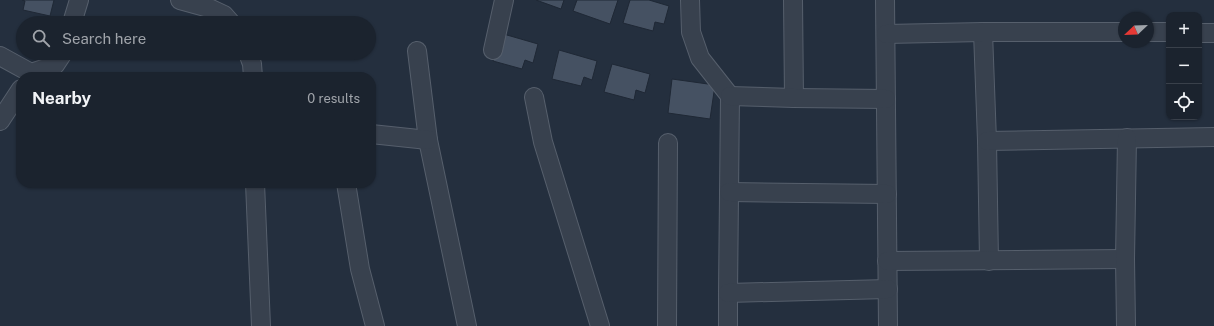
<!DOCTYPE html>
<html lang="en">
<head>
<meta charset="utf-8">
<style>
	:root { --surface:#1b232e; --page:#242b36; --text:#f1f3f6; --muted:#a0a4aa; --line:#39404a }
	body { margin:0; font-family:"Public Sans",sans-serif; background:var(--page); color:var(--text) }
	.controls { position:absolute; right:12px; top:12px; display:grid; overflow:hidden; border-radius:8px; box-shadow:0 1px 3px #0004 }
	.controls button { width:36px; height:36px; display:grid; place-items:center; padding:0; border:0; border-bottom:1px solid var(--line); background:var(--surface); color:var(--text); font:20px sans-serif }
	.compass { position:absolute; left:1118px; top:12px; width:36px; height:36px; border-radius:50%; background:var(--surface); box-shadow:0 1px 3px #0004; rotate:247deg }
	.list { margin:0; padding:0; list-style:none }
	h2 { display:flex; justify-content:space-between; align-items:center; height:52px; margin:0; padding:0 16px; font-size:17px }
	h2 small { font-size:13px; font-weight:400; color:var(--muted) }
	.icon { flex:none; width:22px; height:22px; fill:none; stroke:currentColor; stroke-width:2; stroke-linecap:round; stroke-linejoin:round }
	.map { position:relative; flex:none; width:1214px; height:326px; overflow:hidden }
	.search { position:absolute; background:var(--surface); box-shadow:0 1px 3px #0004; left:16px; top:16px; width:360px; height:44px; display:flex; align-items:center; gap:10px; box-sizing:border-box; padding:0 14px; border-radius:22px; color:var(--muted); font-size:15px }
	.panel { position:absolute; background:var(--surface); box-shadow:0 1px 3px #0004; left:16px; top:72px; width:360px; height:116px; border-radius:16px }
	.map>svg:first-child { display:block }
	.building { fill:#455162; stroke:#1f2835 }
	.lines { fill:none; stroke-linecap:round; stroke-linejoin:round }
	.minor-casing { stroke:#565f6c; stroke-width:20 }
	.minor { stroke:#38414e; stroke-width:18 }
</style>
</head>
<body>
<div class="map">
<svg width="1214" height="326" viewBox="0 0 1214 326">
	<rect width="100%" height="100%" fill="#242f3e"/>
	<g class="building">
		<polygon points="22,0 54,0 50,16 23,10 25,1"/>
		<polygon points="536,0 564,0 561,9"/>
		<polygon points="577,0 618,0 610,24 573,11"/>
		<polygon points="630,0 649,0 669,6 664,24 655,22 653,31 623,23"/>
		<polygon points="500,33 538,44 533,63 525,60 522,69 493,61"/>
		<polygon points="559,50 597,61 592,80 584,77 581,86 552,79"/>
		<polygon points="612,64 650,74 645,93 636,90 634,100 604,92"/>
		<polygon points="672,79 715,85 710,119 668,113"/>
	</g>
	<g class="lines">
		<g class="minor-casing">
			<g id="minor">
				<polyline points="180,0 209,8 224,15 231,23"/>
				<polyline points="690,0 691,32 700,58 730,96 728,293 728,326"/>
				<polyline points="793,0 794,98"/>
				<polyline points="885,0 888,326"/>
				<polyline points="72,23 79,0"/>
				<polyline points="983,32 987,141 989,261"/>
				<polyline points="1148,32 1169,32"/>
				<polyline points="1199,33 1214,33"/>
				<polyline points="886,34 983,32 1124,32"/>
				<polyline points="493,50 504,0"/>
				<polyline points="417,51 428,140 467,326"/>
				<polyline points="248,53 252,64 253,77"/>
				<polyline points="0,56 31,73 55,65 63,53"/>
				<polyline points="730,96 794,98 886,99"/>
				<polyline points="534,97 543,142 600,326"/>
				<polyline points="0,121 21,89"/>
				<polyline points="371,134 428,140"/>
				<polyline points="987,141 1214,137"/>
				<polyline points="255,183 261,326"/>
				<polyline points="346,183 360,269 375,326"/>
				<polyline points="729,192 887,194"/>
				<polyline points="887,261 1125,259"/>
				<polyline points="728,293 888,289"/>
				<polyline points="667,326 668,143"/>
				<polyline points="1126,326 1125,259 1127,138"/>
			</g>
		</g>
		<use href="#minor" class="minor"/>
	</g>
</svg>
<div class="controls">
<button>+</button>
<button>−</button>
<button><svg class="icon" aria-label="locate" viewBox="0 0 24 24"><circle cx="12" cy="12" r="6"/><path d="M12 2v4M12 18v4M2 12h4M18 12h4"/></svg></button>
</div>
<svg class="compass" viewBox="-18 -18 36 36"><path d="M0-13l5 13h-10z" fill="#e53935"/><path d="M0 13l5-13h-10z" fill="#a0a4aa"/></svg>
<div class="search"><svg class="icon" aria-label="search" viewBox="0 0 24 24"><circle cx="10" cy="10" r="6"/><path d="M15 15l6 6"/></svg>Search here</div>
<section class="panel">
<h2>Nearby<small>0 results</small></h2>
<ul class="list">
</ul>
</section>
</div>
</body>
</html>
